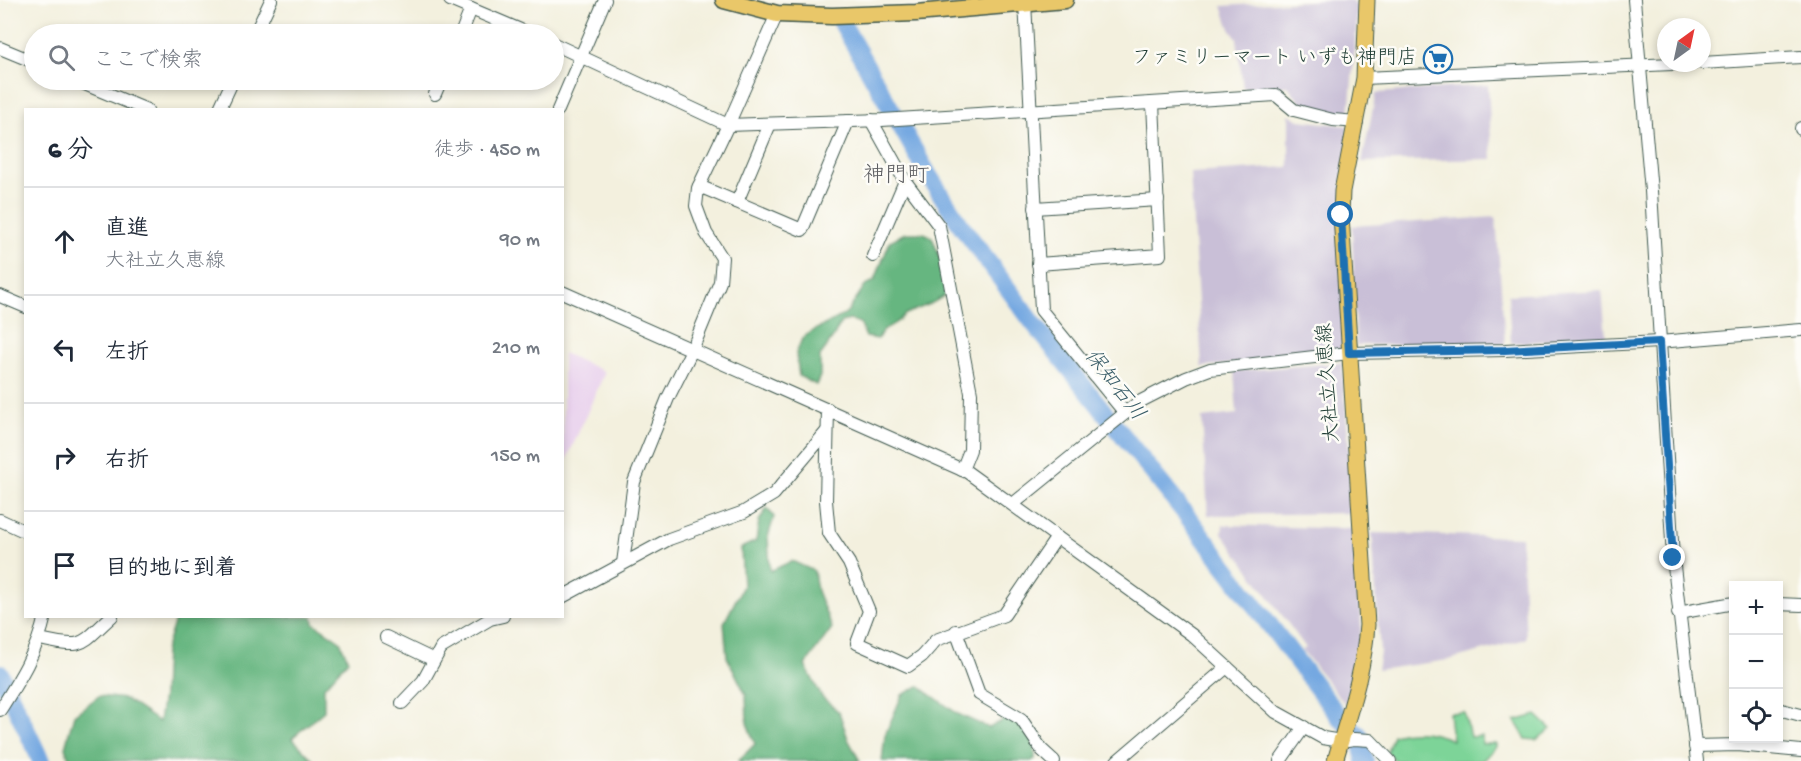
<!DOCTYPE html>
<html lang="ja">
<head>
<meta charset="utf-8">
<style>
	:root { --surface:#fff; --page:#f6f6f7; --text:#1f2937; --muted:#747a83; --line:#e0e1e3 }
	body { margin:0; font-family:"Gochi Hand","Klee One",sans-serif; background:var(--page); color:var(--text) }
	.controls { position:absolute; right:18px; bottom:18px; display:grid; overflow:hidden; border-radius:0px; box-shadow:0 3px 9px #0003 }
	.controls button { width:54px; height:54px; display:grid; place-items:center; padding:0; border:0; border-bottom:2px solid var(--line); background:var(--surface); color:var(--text); font:30px sans-serif }
	.compass { position:absolute; left:1657px; top:18px; width:54px; height:54px; border-radius:50%; background:var(--surface); box-shadow:0 3px 9px #0003; rotate:33deg }
	.stop { position:absolute; width:18px; height:18px; margin:-14px; border:4px solid #1f6fb2; border-radius:50%; background:#fff }
	.stop.end { background:#1f6fb2; border-color:#fff; box-shadow:0 2px 6px #0008 }
	.list { margin:0; padding:0; list-style:none }
	h2 { display:flex; justify-content:space-between; align-items:center; height:78px; margin:0; padding:0 24px; font-size:26px }
	h2 small { font-size:20px; font-weight:400; color:var(--muted) }
	.list li { display:grid; grid-template-columns:39px 1fr auto; gap:18px; align-items:center; box-sizing:border-box; height:108px; padding:0 24px; border-top:2px solid var(--line) }
	.list b { display:block; font-size:22px; white-space:nowrap }
	.list p { margin:0; font-size:20px; white-space:nowrap; color:var(--muted) }
	.list em { font-size:20px; font-style:normal; color:var(--muted) }
	.icon { flex:none; width:33px; height:33px; fill:none; stroke:currentColor; stroke-width:2; stroke-linecap:round; stroke-linejoin:round }
	.map { position:relative; flex:none; width:1801px; height:761px; overflow:hidden }
	.search { position:absolute; background:var(--surface); box-shadow:0 3px 9px #0003; left:24px; top:24px; width:540px; height:66px; display:flex; align-items:center; gap:15px; box-sizing:border-box; padding:0 21px; border-radius:33px; color:var(--muted); font-size:22px }
	.panel { position:absolute; background:var(--surface); box-shadow:0 3px 9px #0003; left:24px; top:108px; width:540px; height:510px; border-radius:0px }
	.map>svg:first-child { display:block }
	.built { fill:#e9d2ed }
	.industrial { fill:#c9bfd7 }
	.green { fill:#7dd498; stroke:#4e8866; stroke-width:1.5 }
	.forest { fill:#66b680; stroke:#427a5a; stroke-width:1.5 }
	.lines { fill:none; stroke-linecap:round; stroke-linejoin:round }
	.river { stroke:#74a8e1; stroke-width:18 }
	.minor-casing { stroke:#3f584e; stroke-width:14 }
	.major-casing { stroke:#3f584e; stroke-width:17 }
	.highway-casing { stroke:#3f584e; stroke-width:19 }
	.minor { stroke:#fff; stroke-width:12 }
	.major { stroke:#e9c769; stroke-width:15 }
	.highway { stroke:#e9c769; stroke-width:16 }
	.route { stroke:#1f6fb2; stroke-width:8 }
	.labels { text-anchor:middle; dominant-baseline:central; stroke-width:5; stroke-linejoin:round; paint-order:stroke }
	.poi-label { font-size:20px; fill:#1f3d34; stroke:#fdfcf7; text-anchor:end }
	.street-label { font-size:20px; fill:#1f3d34; stroke:#fdfcf7 }
	.water-label { font-size:21px; font-style:italic; fill:#395d68; stroke:#fdfcf7 }
	.quarter-label { font-size:22px; fill:#5e5f63; stroke:#fdfcf7 }
</style>
</head>
<body>
<div class="map">
<svg width="1801" height="761" viewBox="0 0 1801 761">
	<rect width="100%" height="100%" fill="#fdfcf7"/>
	<filter id="ink" filterUnits="userSpaceOnUse"><feTurbulence type="fractalNoise" baseFrequency=".0167" numOctaves="2"/><feDisplacementMap in="SourceGraphic" scale="12" xChannelSelector="R" yChannelSelector="G"/><feConvolveMatrix kernelMatrix="1 2 1 2 8 2 1 2 1" color-interpolation-filters="sRGB"/></filter>
	<filter id="wash" filterUnits="userSpaceOnUse"><feTurbulence type="fractalNoise" baseFrequency=".008" numOctaves="4" result="noise"/><feDisplacementMap in="SourceGraphic" scale="24" xChannelSelector="R" yChannelSelector="G"/><feGaussianBlur stdDeviation="1.35" result="paint"/><feColorMatrix in="noise" values="0 0 0 0 0 0 0 0 0 0 0 0 0 0 0 0 0 1.4 0 .05"/><feComposite in="paint" operator="in"/></filter>
	<g filter="url(#wash)">
		<rect width="100%" height="100%" fill="#f3f0de"/>
		<polygon class="built" points="563,353 605,372 563,468"/>
		<g class="industrial">
			<polygon points="1325,0 1351,0 1358,7 1349,116 1306,110 1288,86 1243,88 1237,39 1230,29 1222,6"/>
			<polygon points="1488,85 1492,159 1362,162 1376,93"/>
			<polygon points="1289,114 1299,120 1348,126 1343,346 1336,352 1202,367 1190,173 1289,167"/>
			<polygon points="1496,217 1505,344 1356,345 1352,226"/>
			<polygon points="1602,290 1606,337 1511,343 1508,295"/>
			<polygon points="1342,363 1354,513 1208,515 1202,418 1237,414 1234,371"/>
			<polygon points="1223,525 1357,529 1361,625 1358,663 1345,704 1302,650 1306,648 1222,533"/>
			<polygon points="1372,533 1521,537 1526,639 1448,660 1377,670 1380,652"/>
		</g>
		<g class="green">
			<path d="M1464,712L1470,737L1482,736V744H1496V747L1482,761H1396L1387,752L1393,735C1414,729 1432,731 1452,740L1449,713Z"/>
			<polygon points="1536,715 1551,729 1536,740 1526,739 1515,721"/>
		</g>
		<g class="forest">
			<path d="M905,233H924L932,237L943,266L946,294C934,305 920,307 906,314C902,316 899,321 895,323C885,330 883,327 878,339L866,337L860,323L850,320L841,322L834,336L820,356V376L816,385L799,376L796,353L802,339L809,333L846,314L864,287L875,280L890,241Z"/>
			<polygon points="767,508 774,517 768,537 770,571 792,561 814,571 817,591 832,628 805,665 822,697 839,712 848,739 860,761 738,761 755,744 747,723 746,695 727,657 724,623 743,586 741,548 756,541 759,521"/>
			<polygon points="176,617 313,617 314,623 340,641 348,660 324,687 324,711 292,738 314,761 70,761 65,747 74,715 99,696 125,699 159,722 163,695 165,651"/>
			<polygon points="919,686 958,714 989,728 1005,719 1022,726 1035,744 1035,759 1031,761 882,761 885,735 902,695"/>
		</g>
		<g class="lines">
			<g class="river">
				<polyline points="842,23 929,176 960,224 1034,324 1188,517 1340,718 1359,735 1365,761"/>
				<polyline points="0,673 41,761"/>
			</g>
		</g>
	</g>
	<g filter="url(#ink)">
		<g class="lines">
			<g class="minor-casing">
				<g id="minor">
					<polyline points="450,0 530,34"/>
					<polyline points="1634,0 1651,191 1673,558 1697,761"/>
					<polyline points="1025,2 1041,310 1125,413"/>
					<polyline points="255,34 271,0"/>
					<polyline points="461,34 471,9"/>
					<polyline points="554,44 728,125 882,120 1276,95 1294,110 1333,120 1357,122"/>
					<polyline points="0,48 34,62"/>
					<polyline points="1702,63 1801,57"/>
					<polyline points="1364,78 1694,63"/>
					<polyline points="75,80 147,110"/>
					<polyline points="435,94 441,80"/>
					<polyline points="219,110 233,80"/>
					<polyline points="558,110 605,0"/>
					<polyline points="871,120 905,181 939,226 971,393 970,450 962,470"/>
					<polyline points="1801,129 1801,128"/>
					<polyline points="699,186 802,230 848,121"/>
					<polyline points="737,202 770,124"/>
					<polyline points="1035,208 1158,200"/>
					<polyline points="873,256 905,181"/>
					<polyline points="1038,264 1160,255 1153,103"/>
					<polyline points="562,292 967,472 1192,635 1276,712 1323,738 1341,741 1354,739 1370,740 1390,761"/>
					<polyline points="0,296 26,307"/>
					<polyline points="828,409 826,501 829,533 849,563 869,611 857,643 908,666 922,656 936,640 1004,615 1057,537"/>
					<polyline points="1013,504 1139,402 1186,378 1210,369 1349,353 1505,350 1659,342 1801,330"/>
					<polyline points="0,520 26,532"/>
					<polyline points="623,563 634,482 668,398 692,350 720,282 722,258 706,233 696,206 698,188 728,125 777,14"/>
					<polyline points="562,597 669,539 744,512 774,494 827,431"/>
					<polyline points="1778,604 1801,605"/>
					<polyline points="1678,613 1734,603"/>
					<polyline points="956,631 979,694 1021,719 1042,750 1054,761"/>
					<polyline points="386,637 434,660"/>
					<path d="M40,639C85,649 79,646 112,616"/>
					<polyline points="402,703 423,681 441,648 490,619 503,616"/>
					<polyline points="1778,709 1801,715"/>
					<path d="M0,710C19,680 37,652 45,616"/>
					<polyline points="1695,746 1738,745 1801,751"/>
					<polyline points="1117,761 1227,667"/>
					<polyline points="1280,761 1304,727"/>
				</g>
			</g>
			<g class="major-casing">
				<path id="major" d="M1335,761C1348,716 1364,672 1367,625L1341,215L1342,191L1364,78L1367,0"/>
			</g>
			<g class="highway-casing">
				<polyline id="highway" points="724,0 777,14 832,16 916,13 1065,0"/>
			</g>
			<use href="#minor" class="minor"/>
			<use href="#major" class="major"/>
			<use href="#highway" class="highway"/>
		</g>
	</g>
	<g class="lines" filter="url(#ink)">
		<polyline class="route" points="1341,215 1349,353 1505,350 1659,342 1673,558"/>
	</g>
	<defs>
		<g id="supermarket-ring" transform="scale(1.5)"><circle r="9.5" fill="#fdfcf7" stroke="#1f6fb2" stroke-width="1.5"/><path d="M-6-5.5h2.5l.6 2H6L4.5 2H-2.5L-4.4-4H-6ZM-1.5 3.2a1.3 1.3 0 1 0 .1 0ZM3 3.2a1.3 1.3 0 1 0 .1 0Z" fill="#1f6fb2"/></g>
	</defs>
	<g fill-rule="evenodd">
		<use href="#supermarket-ring" x="1438" y="59"/>
	</g>
	<g class="labels">
		<g class="poi-label">
			<text x="1417" y="59">ファミリーマート いずも神門店</text>
		</g>
		<g class="street-label">
			<text transform="translate(1330 383) rotate(-94)">大社立久恵線</text>
		</g>
		<g class="water-label">
			<text transform="translate(1113 386) rotate(52)">保知石川</text>
		</g>
		<g class="quarter-label">
			<text x="896" y="177">神門町</text>
		</g>
	</g>
</svg>
<div class="controls">
<button>+</button>
<button>−</button>
<button><svg class="icon" aria-label="locate" viewBox="0 0 24 24"><circle cx="12" cy="12" r="6"/><path d="M12 2v4M12 18v4M2 12h4M18 12h4"/></svg></button>
</div>
<svg class="compass" viewBox="-18 -18 36 36"><path d="M0-13l5 13h-10z" fill="#e53935"/><path d="M0 13l5-13h-10z" fill="#747a83"/></svg>
<div class="stop" style="left:1341px;top:215px"></div>
<div class="stop end" style="left:1673px;top:558px"></div>
<div class="search"><svg class="icon" aria-label="search" viewBox="0 0 24 24"><circle cx="10" cy="10" r="6"/><path d="M15 15l6 6"/></svg>ここで検索</div>
<section class="panel">
<h2>6 分<small>徒歩 · 450 m</small></h2>
<ul class="list">
<li><svg class="icon" aria-label="ahead" viewBox="0 0 24 24"><path d="M12 20V5M6 11l6-6 6 6"/></svg><div><b>直進</b><p>大社立久恵線</p></div><em>90 m</em></li>
<li><svg class="icon" aria-label="left" viewBox="0 0 24 24"><path d="M17 20v-9H6M10 6l-5 5 5 5"/></svg><div><b>左折</b></div><em>210 m</em></li>
<li><svg class="icon" aria-label="right" viewBox="0 0 24 24"><path d="M7 20v-9h11M14 6l5 5-5 5"/></svg><div><b>右折</b></div><em>150 m</em></li>
<li><svg class="icon" aria-label="arrive" viewBox="0 0 24 24"><path d="M6 21V4h12l-3 4 3 4H6"/></svg><div><b>目的地に到着</b></div></li>
</ul>
</section>
</div>
</body>
</html>
